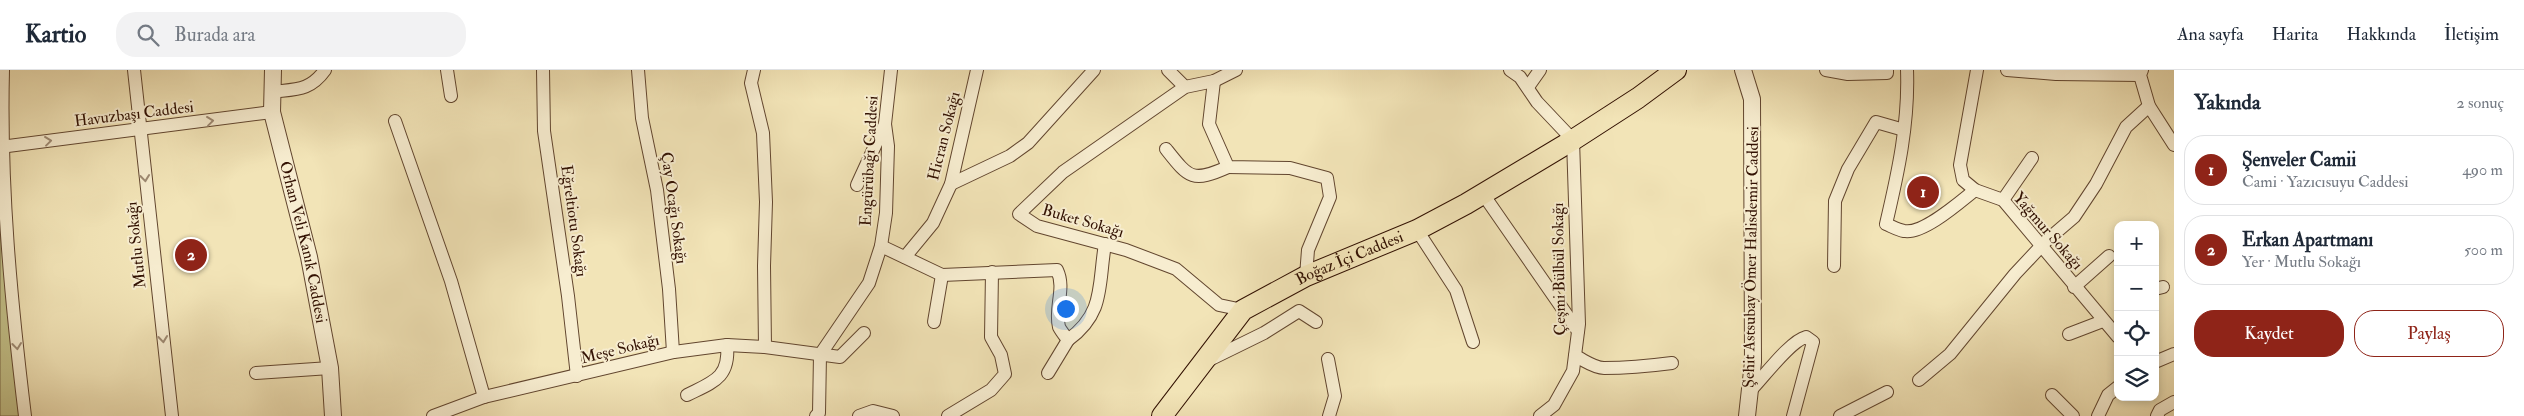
<!DOCTYPE html>
<html lang="tr">
<head>
<meta charset="utf-8">
<style>
	:root { --surface:#fff; --page:#f2f2f3; --text:#1f2937; --muted:#747a83; --line:#e0e1e3; --accent:#8f2418 }
	body { margin:0; font-family:"IM FELL Double Pica",serif; background:var(--page); color:var(--text) }
	.controls { position:absolute; right:15px; bottom:15px; display:grid; overflow:hidden; border-radius:10px; box-shadow:0 2px 8px #0003 }
	.controls button { width:45px; height:45px; display:grid; place-items:center; padding:0; border:0; border-bottom:1px solid var(--line); background:var(--surface); color:var(--text); font:25px sans-serif }
	.you { position:absolute; left:1065px; top:238px; width:18px; height:18px; margin:-12px; border:4px solid #fff; border-radius:50%; background:#1a73e8; box-shadow:0 0 0 8px #1a73e833 }
	.badge { display:grid; place-items:center; width:32px; height:32px; border-radius:50%; background:var(--accent); color:#fff; font-size:16px; font-weight:700 }
	.pin { position:absolute; translate:-50% -50%; border:2px solid #fff; box-shadow:0 1px 5px #0006 }
	.list { margin:0; padding:0; list-style:none }
	h2 { display:flex; justify-content:space-between; align-items:center; height:65px; margin:0; padding:0 20px; font-size:21px }
	h2 small { font-size:16px; font-weight:400; color:var(--muted) }
	.list li { display:grid; grid-template-columns:32px 1fr auto; gap:15px; align-items:center; box-sizing:border-box; height:70px; margin:0 10px 10px; padding:0 10px; border:1px solid var(--line); border-radius:20px }
	.list b { display:block; font-size:19px; white-space:nowrap }
	.list p { margin:0; font-size:16px; white-space:nowrap; color:var(--muted) }
	.list em { font-size:16px; font-style:normal; color:var(--muted) }
	.actions { display:flex; gap:10px; padding:15px 20px }
	.actions a { flex:1; padding:11px 0; border:1px solid var(--accent); border-radius:20px; text-align:center; font-size:18px; color:var(--accent) }
	.actions .main { background:var(--accent); color:#fff }
	.icon { flex:none; width:28px; height:28px; fill:none; stroke:currentColor; stroke-width:2; stroke-linecap:round; stroke-linejoin:round }
	.map { position:relative; flex:none; width:2174px; height:346px; overflow:hidden }
	header { display:flex; align-items:center; gap:30px; box-sizing:border-box; height:70px; padding:0 25px; background:var(--surface); border-bottom:1px solid var(--line) }
	header strong { font-size:24px }
	nav { display:flex; gap:28px; margin-inline-start:auto; font-size:18px }
	.search { width:350px; height:45px; background:var(--page); display:flex; align-items:center; gap:12px; box-sizing:border-box; padding:0 18px; border-radius:20px; color:var(--muted); font-size:19px }
	main { display:flex }
	aside { flex:1; background:var(--surface) }
	.map>svg:first-child { display:block }
	.green { fill:#c3c189; stroke:#7a6946 }
	.lines { fill:none; stroke-linecap:round; stroke-linejoin:round }
	.minor-casing { stroke:#62462f; stroke-width:14 }
	.tertiary-casing { stroke:#62462f; stroke-width:18 }
	.primary-casing { stroke:#321102; stroke-width:22 }
	.minor { stroke:#f7edd0; stroke-width:12 }
	.tertiary { stroke:#f7edd0; stroke-width:16 }
	.primary { stroke:#f2e4b7; stroke-width:20 }
	.oneway { stroke:#9e8a73 }
	.labels { text-anchor:middle; dominant-baseline:central; stroke-width:4; stroke-linejoin:round; paint-order:stroke }
	.street-label { font-size:16px; fill:#321102; stroke:#f7edd0 }
</style>
</head>
<body>
<header>
<strong>Kartio</strong>
<div class="search"><svg class="icon" aria-label="search" viewBox="0 0 24 24"><circle cx="10" cy="10" r="6"/><path d="M15 15l6 6"/></svg>Burada ara</div>
<nav><a>Ana sayfa</a><a>Harita</a><a>Hakkında</a><a>İletişim</a></nav>
</header>
<main>
<div class="map">
<svg width="2174" height="346" viewBox="0 0 2174 346">
	<rect width="100%" height="100%" fill="#f2e4b7"/>
	<filter id="stains"><feTurbulence type="fractalNoise" baseFrequency=".004" numOctaves="4"/><feColorMatrix values="0 0 0 0 .2 0 0 0 0 .09 0 0 0 0 .02 0 0 0 .5 -.17"/></filter>
	<radialGradient id="worn" r=".72"><stop offset=".6" stop-color="#630" stop-opacity="0"/><stop offset="1" stop-color="#630" stop-opacity=".3"/></radialGradient>
	<polygon class="green" points="0,159 19,346 0,346"/>
	<g class="lines">
		<g class="minor-casing">
			<g id="minor">
				<path d="M3,0C0,116 11,231 25,346"/>
				<polyline points="134,0 172,346"/>
				<polyline points="447,0 451,26"/>
				<polyline points="543,0 544,61 568,226 577,306"/>
				<polyline points="638,0 642,48 657,120 669,219 673,282"/>
				<polyline points="754,0 751,13 763,63 766,132 764,196 765,277"/>
				<polyline points="1168,0 1185,17"/>
				<polyline points="1236,0 1214,11 1185,17 1063,102 1019,144 1037,156 1126,180 1176,199 1219,235 1243,240"/>
				<polyline points="1510,0 1520,7 1537,32 1573,70 1579,254 1573,301 1554,335 1540,346"/>
				<polyline points="1826,0 1848,4 1887,3 1887,0"/>
				<path d="M1907,0C1909,53 1898,103 1886,154C1891,156 1898,160 1904,161C1923,165 1961,131 1975,120"/>
				<polyline points="1977,0 1960,95 1963,110 1975,120 2003,130 2118,267"/>
				<polyline points="2007,0 2056,4 2140,5"/>
				<polyline points="2142,0 2140,5 2149,36 2174,75"/>
				<polyline points="1214,11 1209,54 1228,97 1290,98 1327,108 1330,127 1308,180 1306,206"/>
				<polyline points="1528,17 1540,0"/>
				<path d="M272,22C296,19 310,21 325,0"/>
				<polyline points="395,51 451,211 484,327"/>
				<polyline points="0,77 272,42"/>
				<path d="M1166,79C1189,108 1192,113 1228,97"/>
				<polyline points="951,114 1010,86 1028,73 1094,0"/>
				<polyline points="857,115 885,54"/>
				<polyline points="1483,124 1578,261"/>
				<polyline points="2003,130 2032,88"/>
				<polyline points="1417,160 1456,220 1473,272"/>
				<path d="M881,176L942,205L1057,200C1066,219 1054,237 1059,257C1061,261 1065,266 1068,270C1105,243 1098,216 1105,174"/>
				<polyline points="905,187 933,153 951,114 977,0"/>
				<polyline points="1834,196 1835,131 1848,99 1876,52 1904,60"/>
				<polyline points="2074,217 2109,186"/>
				<polyline points="2155,219 2163,217"/>
				<polyline points="934,252 942,205"/>
				<polyline points="2069,264 2103,251"/>
				<path d="M1575,286C1584,290 1594,298 1604,298C1627,298 1649,296 1672,293"/>
				<polyline points="1328,289 1335,326 1329,346"/>
				<polyline points="1209,290 1264,263 1299,241 1316,252"/>
				<polyline points="2155,292 2174,284"/>
				<polyline points="256,303 330,298"/>
				<polyline points="1048,303 1068,270"/>
				<polyline points="1919,310 1950,284 2015,204 2046,171 2074,147 2096,114 2126,57 2149,36"/>
				<path d="M1750,321C1763,308 1790,271 1806,267L1813,272L1793,346"/>
				<path d="M687,325C713,312 730,308 727,275"/>
				<polyline points="2052,325 2073,346"/>
				<polyline points="433,346 484,327 674,282 727,275 765,277 840,287 864,263"/>
				<polyline points="816,346 819,343 820,285 869,213 881,176 886,143 888,76 885,54 891,0"/>
				<polyline points="859,346 873,341 893,346"/>
				<polyline points="948,346 991,320 1005,304 1001,285 991,267 992,202"/>
				<polyline points="1840,346 1887,322"/>
				<polyline points="2098,346 2108,325 2118,317"/>
				<polyline points="2157,346 2160,340 2174,332"/>
			</g>
		</g>
		<g class="tertiary-casing">
			<g id="tertiary">
				<path id="s1" d="M273,0L272,42L309,187L330,298L333,346"/>
				<polyline points="1743,0 1752,29 1753,292 1747,346"/>
			</g>
		</g>
		<g class="primary-casing">
			<g id="primary">
				<path id="s2" d="M1162,346L1243,240L1306,206L1417,160L1466,134L1573,70L1638,28L1676,0"/>
			</g>
		</g>
		<use href="#minor" class="minor"/>
		<use href="#tertiary" class="tertiary"/>
		<use href="#primary" class="primary"/>
	</g>
	<defs><path id="oneway-chevron" d="M-2-3.5L2.5 0L-2 3.5" fill="none" stroke-width="1.6" stroke-linecap="round" stroke-linejoin="round" transform="scale(1.25)"/></defs>
	<g class="oneway">
		<use href="#oneway-chevron" transform="translate(210 51) rotate(-7)"/>
		<use href="#oneway-chevron" transform="translate(48 71) rotate(-7)"/>
		<use href="#oneway-chevron" transform="translate(145 108) rotate(84)"/>
		<use href="#oneway-chevron" transform="translate(163 269) rotate(84)"/>
		<use href="#oneway-chevron" transform="translate(17 276) rotate(83)"/>
	</g>
	<g class="labels">
		<g class="street-label">
			<text transform="translate(134 44) rotate(-7)">Havuzbaşı Caddesi</text>
			<text transform="translate(944 66) rotate(-76)">Hicran Sokağı</text>
			<text transform="translate(869 91) rotate(-87)">Engürübağı Caddesi</text>
			<text transform="translate(674 138) rotate(82)">Çay Ocağı Sokağı</text>
			<text transform="translate(574 151) rotate(82)">Eğreltiotu Sokağı</text>
			<text transform="translate(1083 151) rotate(16)">Buket Sokağı</text>
			<text transform="translate(2048 161) rotate(49)">Yağmur Sokağı</text>
			<text stroke="none"><textPath href="#s1" startOffset="176">Orhan Veli Kanık Caddesi</textPath></text>
			<text transform="translate(136 175) rotate(-96)">Mutlu Sokağı</text>
			<text transform="translate(1751 187) rotate(-89)">Şehit Astsubay Ömer Halisdemir Caddesi</text>
			<text stroke="none"><textPath href="#s2" startOffset="252">Boğaz İçi Caddesi</textPath></text>
			<text transform="translate(1559 199) rotate(-91)">Çeşmi Bülbül Sokağı</text>
			<text transform="translate(620 279) rotate(-14)">Meşe Sokağı</text>
		</g>
	</g>
	<rect width="100%" height="100%" filter="url(#stains)"/>
	<rect width="100%" height="100%" fill="url(#worn)"/>
</svg>
<div class="controls">
<button>+</button>
<button>−</button>
<button><svg class="icon" aria-label="locate" viewBox="0 0 24 24"><circle cx="12" cy="12" r="6"/><path d="M12 2v4M12 18v4M2 12h4M18 12h4"/></svg></button>
<button><svg class="icon" aria-label="layers" viewBox="0 0 24 24"><path d="M12 4l9 5-9 5-9-5zM3 14l9 5 9-5"/></svg></button>
</div>
<div class="you"></div>
<div class="pin badge" style="left:1923px;top:122px">1</div>
<div class="pin badge" style="left:191px;top:185px">2</div>
</div>
<aside>
<h2>Yakında<small>2 sonuç</small></h2>
<ul class="list">
<li><span class="badge">1</span><div><b>Şenveler Camii</b><p>Cami · Yazıcısuyu Caddesi</p></div><em>490 m</em></li>
<li><span class="badge">2</span><div><b>Erkan Apartmanı</b><p>Yer · Mutlu Sokağı</p></div><em>500 m</em></li>
</ul>
<div class="actions"><a class="main">Kaydet</a><a>Paylaş</a></div>
</aside>
</main>
</body>
</html>
